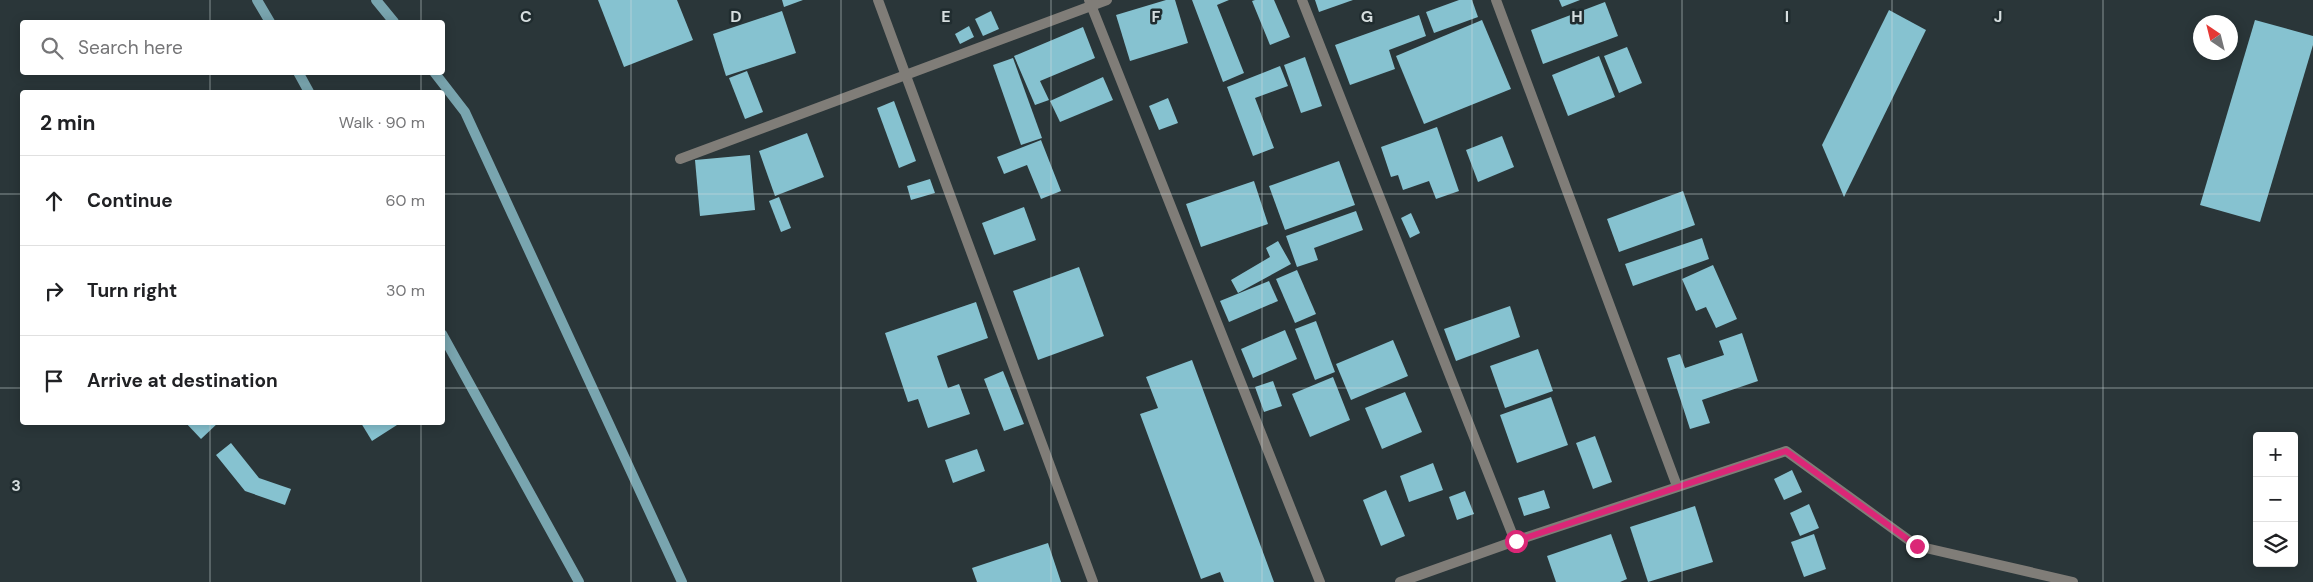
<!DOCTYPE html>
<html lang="en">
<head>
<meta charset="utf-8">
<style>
	:root { --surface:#fff; --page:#f6f6f6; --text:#202124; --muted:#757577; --line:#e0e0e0 }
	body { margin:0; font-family:"DM Sans",sans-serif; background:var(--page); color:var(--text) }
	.controls { position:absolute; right:15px; bottom:15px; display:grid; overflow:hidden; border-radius:5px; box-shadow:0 2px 12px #0003 }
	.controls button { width:45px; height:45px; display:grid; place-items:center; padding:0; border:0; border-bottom:1px solid var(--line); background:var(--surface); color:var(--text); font:25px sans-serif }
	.compass { position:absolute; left:2193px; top:15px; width:45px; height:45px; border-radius:50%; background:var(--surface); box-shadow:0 2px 12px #0003; rotate:325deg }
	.stop { position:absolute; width:15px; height:15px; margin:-11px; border:4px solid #db2777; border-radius:50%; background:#fff }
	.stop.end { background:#db2777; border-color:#fff; box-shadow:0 1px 5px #0008 }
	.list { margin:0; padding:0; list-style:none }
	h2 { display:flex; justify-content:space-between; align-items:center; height:65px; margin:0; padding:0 20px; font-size:21px }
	h2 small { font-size:16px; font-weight:400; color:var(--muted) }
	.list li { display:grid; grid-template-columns:32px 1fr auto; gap:15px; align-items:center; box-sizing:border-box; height:90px; padding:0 20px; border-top:1px solid var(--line) }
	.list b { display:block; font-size:19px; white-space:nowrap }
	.list em { font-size:16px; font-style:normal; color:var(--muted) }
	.icon { flex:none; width:28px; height:28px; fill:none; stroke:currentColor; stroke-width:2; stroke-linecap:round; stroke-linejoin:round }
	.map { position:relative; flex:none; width:2313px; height:582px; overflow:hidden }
	.search { position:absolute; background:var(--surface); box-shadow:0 2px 12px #0003; left:20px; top:20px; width:425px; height:55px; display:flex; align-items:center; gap:12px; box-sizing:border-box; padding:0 18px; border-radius:5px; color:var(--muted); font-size:19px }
	.panel { position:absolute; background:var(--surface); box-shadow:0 2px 12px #0003; left:20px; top:90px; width:425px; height:335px; border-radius:5px }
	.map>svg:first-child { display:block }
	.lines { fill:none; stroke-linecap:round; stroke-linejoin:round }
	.stream { stroke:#79a5af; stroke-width:10 }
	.building { fill:#86c2d0 }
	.minor { stroke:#807d78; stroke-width:10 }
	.route { stroke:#db2777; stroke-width:6 }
	.grid { fill:none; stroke:#d6dedf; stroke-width:1; stroke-opacity:0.55 }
	.grid-label { font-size:16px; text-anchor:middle; font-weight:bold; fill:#d6dedf; stroke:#202c2f; stroke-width:5; stroke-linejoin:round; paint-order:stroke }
</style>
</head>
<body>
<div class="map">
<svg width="2313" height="582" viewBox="0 0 2313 582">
	<rect width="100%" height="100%" fill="#2a3639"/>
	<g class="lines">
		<g class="stream">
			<polyline points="257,0 270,22"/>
			<polyline points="376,0 394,22"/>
			<polyline points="298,72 309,92"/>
			<polyline points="434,72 465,112 682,582"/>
			<polyline points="442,334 579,582"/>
		</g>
	</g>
	<g class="building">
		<polygon points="598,0 677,0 693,40 624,67"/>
		<polygon points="782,0 803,0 784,7"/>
		<polygon points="1166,0 1175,0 1188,43 1130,61 1116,15"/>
		<polygon points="1192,0 1229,0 1217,5 1244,73 1223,82"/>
		<polygon points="1255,0 1274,0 1290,37 1270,45 1252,1"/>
		<polygon points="1315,0 1353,0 1319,12"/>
		<polygon points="1459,0 1472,0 1478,17 1434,33 1426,12"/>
		<polygon points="1559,0 1580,0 1562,7"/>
		<polygon points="1605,2 1618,36 1543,64 1531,30"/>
		<polygon points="1889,10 1926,30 1844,197 1822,145"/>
		<polygon points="782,11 796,53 726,76 713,34"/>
		<polygon points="991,11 999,29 983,36 975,19"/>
		<polygon points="1419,15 1426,36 1389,50 1395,69 1350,85 1335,45"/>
		<polygon points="1482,20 1511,89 1424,124 1396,56"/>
		<polygon points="2255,20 2313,36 2313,45 2260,222 2200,205"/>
		<polygon points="969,26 974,37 960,44 955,34"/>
		<polygon points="1083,27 1095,58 1040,81 1049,100 1035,105 1014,56"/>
		<polygon points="1627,47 1642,83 1619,93 1604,56"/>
		<polygon points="1599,56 1615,97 1568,116 1552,75"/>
		<polygon points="1305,57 1322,106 1301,113 1284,65"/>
		<polygon points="1013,58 1042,138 1021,145 993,65"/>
		<polygon points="1280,66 1288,86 1255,98 1274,148 1253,156 1227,87"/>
		<polygon points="747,71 763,112 745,119 729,78"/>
		<polygon points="1103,77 1113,100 1060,122 1050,101"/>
		<polygon points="1168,98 1178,123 1159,130 1149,106"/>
		<polygon points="894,101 916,161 899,168 877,108"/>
		<polygon points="1437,127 1459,191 1436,199 1429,181 1403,190 1398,175 1391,177 1381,147"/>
		<polygon points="807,133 824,177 775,196 759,151"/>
		<polygon points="1502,136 1514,167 1478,182 1466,150"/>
		<polygon points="1041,140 1061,191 1041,199 1027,165 1004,174 997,157"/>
		<polygon points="750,155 755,210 700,216 695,160"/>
		<polygon points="1339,161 1355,205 1285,230 1269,186"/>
		<polygon points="930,179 935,193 911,200 907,186"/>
		<polygon points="1254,181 1268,224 1201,247 1186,204"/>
		<polygon points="1683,191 1695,225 1619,252 1607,219"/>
		<polygon points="779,197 791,228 781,232 769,201"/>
		<polygon points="1024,207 1036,240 994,255 982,223"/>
		<polygon points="1356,211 1363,230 1314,248 1318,260 1297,267 1286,236"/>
		<polygon points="1411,213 1420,233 1410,238 1401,218"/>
		<polygon points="1702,238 1709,259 1633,286 1625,264"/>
		<polygon points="1278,241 1291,264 1238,293 1231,280 1270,257 1266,248"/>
		<polygon points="1713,265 1737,319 1716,328 1706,307 1696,311 1682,279"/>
		<polygon points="1079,267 1104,336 1038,360 1013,291"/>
		<polygon points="1297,270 1316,314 1295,323 1276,279"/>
		<polygon points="1269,281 1278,301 1229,322 1220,301"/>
		<polygon points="976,302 988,338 937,356 948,388 959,384 970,414 928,428 918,399 908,402 885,333"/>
		<polygon points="1510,306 1520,337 1456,361 1444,329"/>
		<polygon points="1316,321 1335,372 1315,380 1295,329"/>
		<polygon points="1285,330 1297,359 1253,378 1241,349"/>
		<polygon points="1742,333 1758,381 1702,400 1710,423 1690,429 1667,358 1680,354 1685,368 1724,355 1719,341"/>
		<polygon points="1393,340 1408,376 1351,400 1336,364"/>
		<polygon points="1538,349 1553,391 1505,408 1490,366"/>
		<polygon points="1192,360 1274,582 1224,582 1220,572 1201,579 1140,414 1158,408 1146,377"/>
		<polygon points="1003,371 1024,424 1004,431 984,379"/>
		<polygon points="1333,377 1350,420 1310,437 1292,394"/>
		<polygon points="1273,381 1282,406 1264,412 1255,387"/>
		<polygon points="1405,392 1422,432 1382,449 1365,408"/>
		<polygon points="1551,397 1568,445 1517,463 1500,415"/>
		<polygon points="185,422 219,422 201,439"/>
		<polygon points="363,422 396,422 397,425 372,441 361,423"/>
		<polygon points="1595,436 1612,482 1593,489 1576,443"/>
		<polygon points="231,443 259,478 291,489 285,505 245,491 216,455"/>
		<polygon points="977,449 985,471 953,483 945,460"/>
		<polygon points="1433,463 1443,490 1409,502 1400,476"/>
		<polygon points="1792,470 1802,492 1784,500 1774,479"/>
		<polygon points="1386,490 1405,536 1381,546 1363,500"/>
		<polygon points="1544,490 1550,508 1524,516 1518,498"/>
		<polygon points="1465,491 1474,514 1457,520 1449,497"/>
		<polygon points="1809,504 1819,528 1800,536 1790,513"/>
		<polygon points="1695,506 1713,562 1648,582 1630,527"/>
		<polygon points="1611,534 1627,579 1620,582 1556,582 1547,556"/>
		<polygon points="1814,534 1826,569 1804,577 1791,542"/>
		<polygon points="1048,543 1061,582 977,582 972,568"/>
	</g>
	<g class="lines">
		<g class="minor">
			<polyline points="878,0 1093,582"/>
			<polyline points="1089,0 1320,582"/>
			<polyline points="1302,0 1515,541"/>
			<polyline points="1496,0 1677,486"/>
			<polyline points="680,159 1107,0"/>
			<polyline points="1400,582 1515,541 1786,451 1917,546 2073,582"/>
		</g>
	</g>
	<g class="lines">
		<polyline class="route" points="1516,541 1786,451 1917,546"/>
	</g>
	<path class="grid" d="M210,0V22M421,0V22M631,0V582M841,0V582M1051,0V582M1262,0V582M1472,0V582M1682,0V582M1892,0V582M2103,0V582M210,72V92M421,72V92M0,194H22M442,194H2313M0,388H22M442,388H2313M210,422V582M421,422V582"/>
	<g class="grid-label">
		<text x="526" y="22">C</text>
		<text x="736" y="22">D</text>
		<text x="946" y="22">E</text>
		<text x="1156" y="22">F</text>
		<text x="1367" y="22">G</text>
		<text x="1577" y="22">H</text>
		<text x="1787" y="22">I</text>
		<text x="1998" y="22">J</text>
		<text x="16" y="491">3</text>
	</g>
</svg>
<div class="controls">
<button>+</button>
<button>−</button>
<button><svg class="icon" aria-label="layers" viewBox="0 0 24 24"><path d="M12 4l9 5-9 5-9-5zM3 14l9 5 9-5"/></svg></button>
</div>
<svg class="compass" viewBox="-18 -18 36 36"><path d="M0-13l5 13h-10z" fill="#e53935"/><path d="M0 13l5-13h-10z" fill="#757577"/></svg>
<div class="stop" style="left:1516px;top:541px"></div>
<div class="stop end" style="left:1917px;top:546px"></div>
<div class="search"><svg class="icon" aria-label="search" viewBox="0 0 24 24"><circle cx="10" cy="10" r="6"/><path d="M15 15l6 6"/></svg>Search here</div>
<section class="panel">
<h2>2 min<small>Walk · 90 m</small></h2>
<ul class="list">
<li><svg class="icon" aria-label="ahead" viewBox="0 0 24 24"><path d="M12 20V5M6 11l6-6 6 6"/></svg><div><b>Continue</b></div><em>60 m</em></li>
<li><svg class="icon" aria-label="right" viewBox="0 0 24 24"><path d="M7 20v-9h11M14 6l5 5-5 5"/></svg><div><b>Turn right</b></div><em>30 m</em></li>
<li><svg class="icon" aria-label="arrive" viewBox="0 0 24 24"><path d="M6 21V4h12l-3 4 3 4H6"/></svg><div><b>Arrive at destination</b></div></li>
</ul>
</section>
</div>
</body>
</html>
